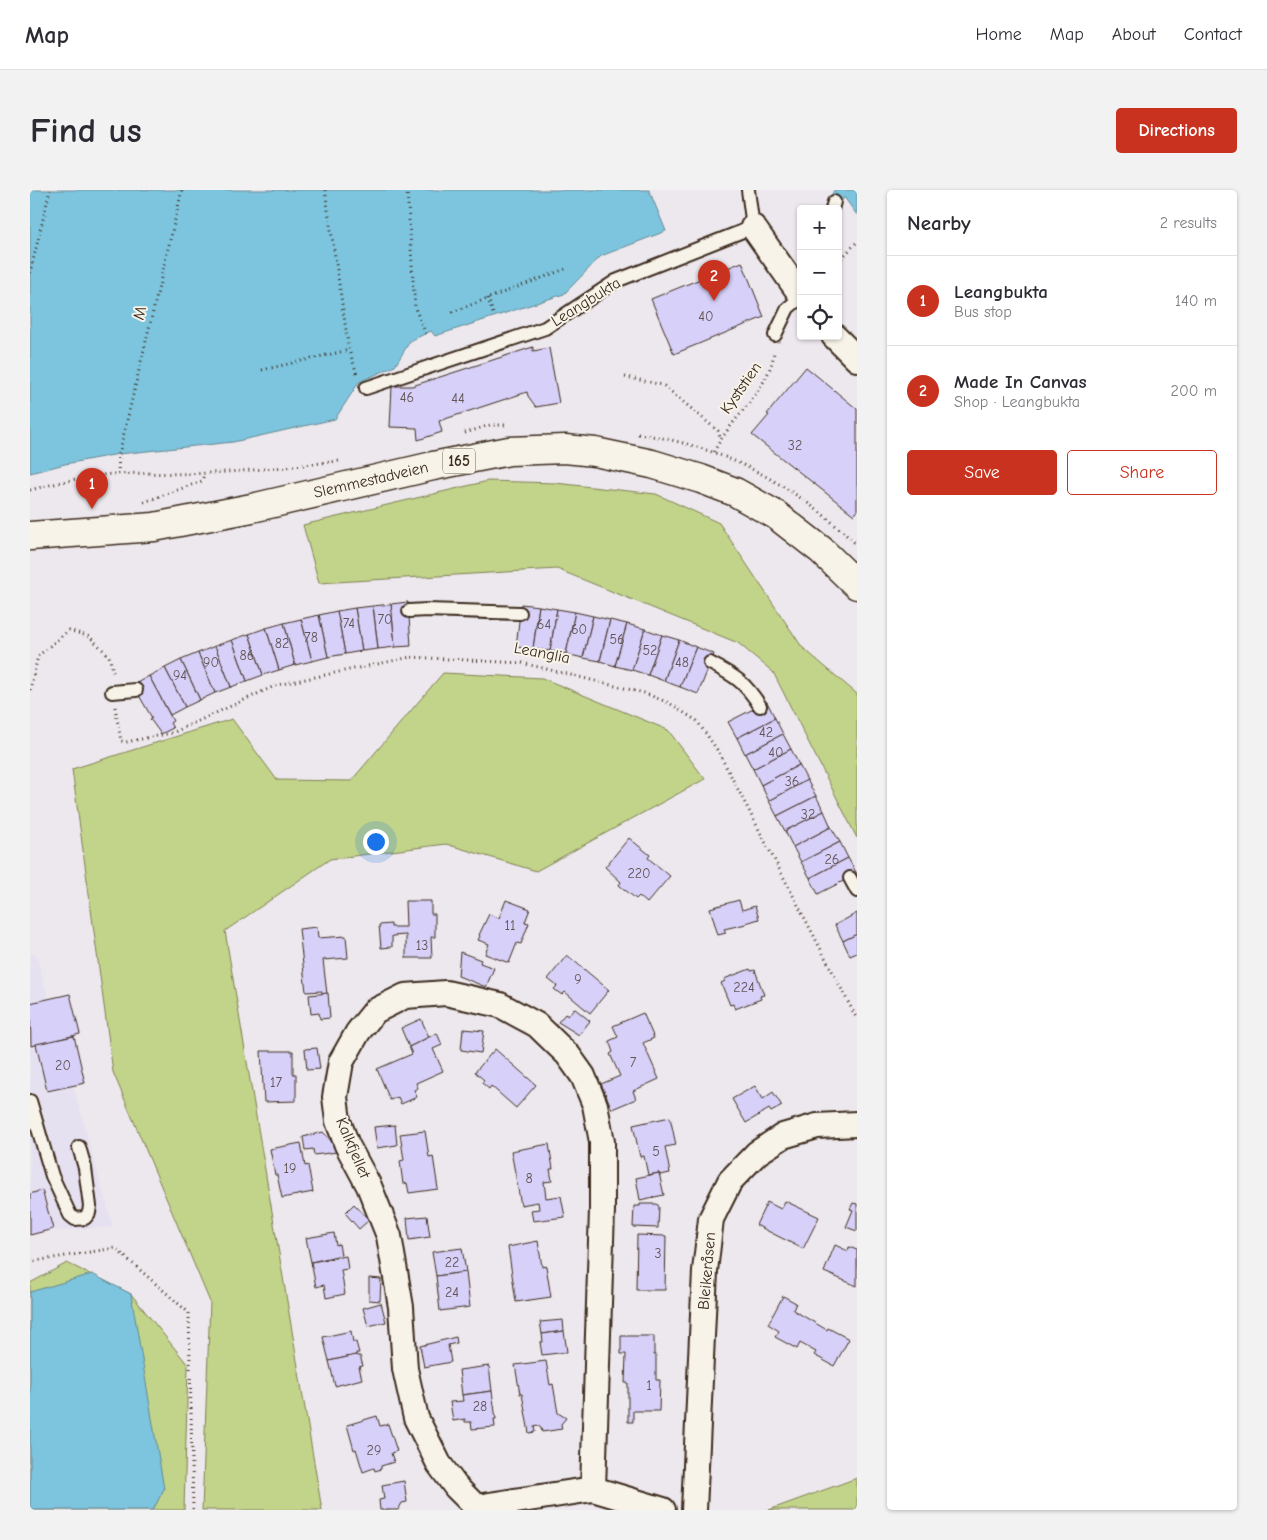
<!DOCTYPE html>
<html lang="en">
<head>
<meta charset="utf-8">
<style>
	:root { --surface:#fff; --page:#f2f2f3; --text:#2b2b33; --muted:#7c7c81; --line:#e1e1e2; --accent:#c8321e }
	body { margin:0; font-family:"Comic Neue",sans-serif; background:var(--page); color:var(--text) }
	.controls { position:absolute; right:15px; top:15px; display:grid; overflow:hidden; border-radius:5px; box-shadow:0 1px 4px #0004 }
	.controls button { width:45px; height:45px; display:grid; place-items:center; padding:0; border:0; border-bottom:1px solid var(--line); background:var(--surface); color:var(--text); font:25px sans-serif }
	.you { position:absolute; left:345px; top:651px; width:18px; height:18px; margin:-12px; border:4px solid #fff; border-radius:50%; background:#1a73e8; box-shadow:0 0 0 8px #1a73e833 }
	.badge { display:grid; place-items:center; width:32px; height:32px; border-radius:50%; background:var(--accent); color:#fff; font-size:16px; font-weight:700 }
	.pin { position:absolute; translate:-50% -41px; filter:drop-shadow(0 1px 2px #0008) }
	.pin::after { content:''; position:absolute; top:26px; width:18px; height:15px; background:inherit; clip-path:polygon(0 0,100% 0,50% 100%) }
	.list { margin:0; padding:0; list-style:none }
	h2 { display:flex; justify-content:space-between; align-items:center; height:65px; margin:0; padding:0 20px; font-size:21px }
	h2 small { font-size:16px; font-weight:400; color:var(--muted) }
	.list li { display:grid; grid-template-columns:32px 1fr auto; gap:15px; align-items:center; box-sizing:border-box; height:90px; padding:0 20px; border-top:1px solid var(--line) }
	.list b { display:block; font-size:19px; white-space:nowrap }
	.list p { margin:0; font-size:16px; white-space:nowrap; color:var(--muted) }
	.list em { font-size:16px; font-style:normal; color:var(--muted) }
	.actions { display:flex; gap:10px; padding:15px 20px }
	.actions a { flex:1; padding:11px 0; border:1px solid var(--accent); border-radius:5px; text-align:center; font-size:18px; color:var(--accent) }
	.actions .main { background:var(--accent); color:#fff }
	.icon { flex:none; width:28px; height:28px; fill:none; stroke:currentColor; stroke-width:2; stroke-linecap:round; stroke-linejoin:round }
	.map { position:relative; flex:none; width:827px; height:1320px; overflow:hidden; border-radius:5px }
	header { display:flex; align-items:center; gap:30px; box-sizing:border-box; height:70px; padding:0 25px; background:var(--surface); border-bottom:1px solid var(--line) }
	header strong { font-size:24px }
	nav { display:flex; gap:28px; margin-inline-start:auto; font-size:18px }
	.intro { display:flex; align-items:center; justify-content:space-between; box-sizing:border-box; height:120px; padding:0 30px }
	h1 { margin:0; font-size:35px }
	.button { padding:12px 22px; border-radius:5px; background:var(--accent); color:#fff; font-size:18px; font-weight:700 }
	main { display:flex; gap:30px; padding:0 30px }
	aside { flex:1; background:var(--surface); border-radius:5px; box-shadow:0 1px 4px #0004 }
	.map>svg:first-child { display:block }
	.built { fill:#e6e1f0 }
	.green { fill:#c2d489; stroke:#7e7f54 }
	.water { fill:#7dc5de; stroke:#638791 }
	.building { fill:#d7d0f8; stroke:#3b2a1e }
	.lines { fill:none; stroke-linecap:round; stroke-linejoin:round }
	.service-casing { stroke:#3b2a1e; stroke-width:16 }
	.minor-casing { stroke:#3b2a1e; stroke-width:28 }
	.primary-casing { stroke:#3b2a1e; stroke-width:31 }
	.path { stroke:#3b2a1e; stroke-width:3; stroke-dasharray:1 4; stroke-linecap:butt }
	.service { stroke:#f7f3e8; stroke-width:12 }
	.minor { stroke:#f7f3e8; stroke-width:24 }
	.primary { stroke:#f7f3e8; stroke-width:28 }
	.labels { text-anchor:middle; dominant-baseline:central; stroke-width:4; stroke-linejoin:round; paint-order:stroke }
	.number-label { font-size:14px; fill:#625454 }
	.shield { fill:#f7f3e8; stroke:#73665b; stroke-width:1 }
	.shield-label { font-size:15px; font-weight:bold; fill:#3b2a1e }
	.street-label { font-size:16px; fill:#3b2a1e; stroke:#f7f3e8 }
</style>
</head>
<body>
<header>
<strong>Map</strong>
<nav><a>Home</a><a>Map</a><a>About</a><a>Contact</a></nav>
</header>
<div class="intro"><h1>Find us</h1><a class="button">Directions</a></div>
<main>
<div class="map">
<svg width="827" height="1320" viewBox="0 0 827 1320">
	<rect width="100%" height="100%" fill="#ede8ed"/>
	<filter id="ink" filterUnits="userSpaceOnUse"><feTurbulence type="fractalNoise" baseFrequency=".02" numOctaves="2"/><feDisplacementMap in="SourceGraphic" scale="10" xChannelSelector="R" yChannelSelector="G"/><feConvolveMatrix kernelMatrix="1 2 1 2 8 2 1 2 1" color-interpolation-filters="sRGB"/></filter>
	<g filter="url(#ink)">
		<polygon class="built" points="0,764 6,764 83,1037 0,1043"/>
		<g class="green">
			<polygon points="458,291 525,293 626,304 689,333 772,457 827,504 827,648 743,482 708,453 527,379 289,393 273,335"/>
			<polygon points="413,483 512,488 638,540 675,589 506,681 416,654 300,669 195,741 292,1320 172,1320 180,1112 83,882 42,579 202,529 247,590 321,591"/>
			<polygon points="37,1073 101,1104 158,1175 154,1320 0,1320 0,1093"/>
			<polygon points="827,1288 827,1320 739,1320"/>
		</g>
		<g class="water">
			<polygon points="0,0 619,0 636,41 571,66 534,104 405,146 401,141 380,151 365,176 329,192 305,229 203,252 89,264 35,274 0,283"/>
			<polygon points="804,0 827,0 827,25 814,7 810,14 799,11"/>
			<polygon points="62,1084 101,1104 134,1299 123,1320 0,1320 0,1102"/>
		</g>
		<g class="building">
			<polygon points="712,72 734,127 644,164 621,109"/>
			<polygon points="503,157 503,161 519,158 529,213 506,217 498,206 497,202 409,231 412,242 388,250 387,238 360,237 362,196 382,196"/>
			<polygon points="776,177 827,219 827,322 824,325 722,245 739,225 737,224"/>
			<polygon points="378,412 381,456 365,457 361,414"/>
			<polygon points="361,414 365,457 348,459 343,416"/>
			<polygon points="491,414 509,416 503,459 486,457"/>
			<polygon points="343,416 348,459 332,461 325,418"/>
			<polygon points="509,416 527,419 520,461 503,459"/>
			<polygon points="325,418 332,461 315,464 307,421"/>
			<polygon points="527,419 545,422 536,464 520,461"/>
			<polygon points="307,421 315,464 298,467 289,425"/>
			<polygon points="545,422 563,426 553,468 536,464"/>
			<polygon points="289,425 298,467 282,471 271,429"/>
			<polygon points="563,426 580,430 570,471 553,468"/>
			<polygon points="271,429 282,471 265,475 254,433"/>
			<polygon points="580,430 597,434 585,476 570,471"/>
			<polygon points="254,433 265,475 249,480 236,438"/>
			<polygon points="597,434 615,439 602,480 585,476"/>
			<polygon points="236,438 249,480 233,485 219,444"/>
			<polygon points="615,439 632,445 618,485 602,480"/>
			<polygon points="219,444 233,485 217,491 202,450"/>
			<polygon points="632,445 649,450 634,491 618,485"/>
			<polygon points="202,450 217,491 201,497 185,456"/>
			<polygon points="649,450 666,457 650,497 634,491"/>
			<polygon points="185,456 201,497 185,503 168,463"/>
			<polygon points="666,457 684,464 668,504 650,497"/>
			<polygon points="168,463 185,503 170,510 151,470"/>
			<polygon points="151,470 170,510 155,517 135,478"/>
			<polygon points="135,478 155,517 140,525 119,486"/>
			<polygon points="119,486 143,531 140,533 143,538 131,544 120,529 122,528 103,495"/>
			<polygon points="737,512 745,528 707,548 698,532"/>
			<polygon points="745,528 753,544 715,564 707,548"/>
			<polygon points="753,544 761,559 723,579 715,564"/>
			<polygon points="761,559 769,575 731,595 723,579"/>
			<polygon points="769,575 777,590 739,611 731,595"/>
			<polygon points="777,590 786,606 747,626 739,611"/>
			<polygon points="786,606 794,621 755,641 747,626"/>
			<polygon points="794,621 801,637 763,657 755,641"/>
			<polygon points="801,637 810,652 771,672 763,657"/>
			<polygon points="599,648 620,665 618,668 640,686 617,713 609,706 606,709 589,695 591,692 575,677"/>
			<polygon points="810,652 818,668 780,688 771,672"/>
			<polygon points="818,668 827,684 788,704 780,688"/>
			<polygon points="476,710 500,719 495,732 499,733 491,754 487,753 479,773 455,764 459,754 448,750 450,746 449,745 459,724 469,728"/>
			<polygon points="709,710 712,720 725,716 729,729 716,733 716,734 694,739 696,743 688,745 680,718"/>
			<polygon points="375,711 401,711 401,724 405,724 405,747 401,747 402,768 376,768 376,745 362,746 362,757 351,758 349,735 361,734 361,737 376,737"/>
			<polygon points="827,723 827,744 813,751 805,735"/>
			<polygon points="287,737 288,748 316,746 318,768 293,770 297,804 292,804 292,801 276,802 269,739"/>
			<polygon points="827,744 827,763 820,766 813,751"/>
			<polygon points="430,762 451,770 450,773 464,778 456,797 428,786"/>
			<polygon points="537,765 579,800 560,823 535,802 532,805 524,799 527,796 518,789"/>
			<polygon points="720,779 721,781 725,780 734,805 730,806 731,809 705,819 703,814 700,815 691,793 695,791 694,789"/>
			<polygon points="298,803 300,828 290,829 289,823 281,824 279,805"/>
			<polygon points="40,804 50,844 1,856 0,813"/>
			<polygon points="544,818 560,831 549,845 528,832 535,824 538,826"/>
			<polygon points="613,823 624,848 613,853 629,889 603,901 606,909 582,919 571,894 590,886 580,864 583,862 579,851 588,847 583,836"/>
			<polygon points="391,829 399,847 379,857 371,838"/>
			<polygon points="433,839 454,841 451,863 431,860"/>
			<polygon points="407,843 412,855 403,859 413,881 386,893 388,898 384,900 387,907 371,914 368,907 360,910 347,879 382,864 379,857"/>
			<polygon points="44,846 55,893 17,901 6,854"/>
			<polygon points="287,858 290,879 277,880 275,859"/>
			<polygon points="465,859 506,895 486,918 461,896 459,899 452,893 454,890 445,882"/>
			<polygon points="231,861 263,861 263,884 266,884 266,911 234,912"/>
			<polygon points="725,896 733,909 743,902 752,916 741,922 739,919 716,933 702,909"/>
			<polygon points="640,927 646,955 635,957 640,983 630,985 629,983 618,985 614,966 610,967 603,935"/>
			<polygon points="365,935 367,955 347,958 344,937"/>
			<polygon points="395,941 399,967 403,966 408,999 379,1003 377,993 373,994 370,971 374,970 370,944"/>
			<polygon points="293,942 306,956 307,962 284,965 283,959 275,960 273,947"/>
			<polygon points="271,953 275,976 278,975 283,1002 252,1008 247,985 245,985 240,959"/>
			<polygon points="519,954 523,979 520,979 522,991 514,992 516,1008 531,1006 535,1027 503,1031 501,1020 509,1019 508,1012 491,1015 481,961"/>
			<polygon points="629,983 634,1005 610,1010 606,988"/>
			<polygon points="12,1000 23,1039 0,1045 0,1004"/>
			<polygon points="755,1011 789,1027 773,1059 726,1035 737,1012 751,1019"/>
			<polygon points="823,1013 827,1014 827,1041 816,1037 823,1020 820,1019"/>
			<polygon points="324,1014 339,1030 329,1039 315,1023"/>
			<polygon points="610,1014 627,1014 629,1017 628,1038 603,1037 604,1016 610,1016"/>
			<polygon points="397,1026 400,1047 379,1050 377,1028"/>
			<polygon points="304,1043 306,1055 309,1054 311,1065 281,1072 276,1048"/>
			<polygon points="607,1045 636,1046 635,1100 606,1100"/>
			<polygon points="508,1051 512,1077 516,1076 521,1107 486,1112 478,1057"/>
			<polygon points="805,1055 818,1061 819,1057 827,1060 827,1096 794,1082"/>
			<polygon points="432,1058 436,1082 406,1086 402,1062"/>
			<polygon points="316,1066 318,1079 311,1080 315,1104 296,1108 294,1095 286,1097 281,1072"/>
			<polygon points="436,1082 440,1117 410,1121 406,1086"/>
			<polygon points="339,1088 351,1089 350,1111 339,1110"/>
			<polygon points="753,1106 766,1113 763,1120 797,1140 798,1138 819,1149 804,1176 784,1165 786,1162 770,1153 767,1159 745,1147 749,1141 738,1134"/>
			<polygon points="351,1113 356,1132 338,1136 333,1118"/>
			<polygon points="533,1130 534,1141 512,1144 510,1132"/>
			<polygon points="321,1141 323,1152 326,1152 329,1163 326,1163 326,1165 299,1171 293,1147"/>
			<polygon points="534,1141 537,1162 512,1165 510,1152 513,1152 512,1144"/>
			<polygon points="591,1146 624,1146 624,1165 626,1165 626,1190 630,1190 629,1221 603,1221 603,1232 598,1232 598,1193 595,1193 596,1164 591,1164"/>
			<polygon points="426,1147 427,1153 418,1155 421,1172 394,1177 390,1156"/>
			<polygon points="326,1165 327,1166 330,1166 333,1176 329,1177 332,1189 305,1196 299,1171"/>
			<polygon points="516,1171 520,1195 523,1194 528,1223 536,1228 531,1234 532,1239 512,1242 511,1238 507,1235 504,1236 505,1242 499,1243 492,1204 490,1204 485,1175"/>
			<polygon points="459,1176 462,1201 432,1205 429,1180"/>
			<polygon points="462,1201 466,1229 464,1229 465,1237 442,1239 441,1232 435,1232 435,1229 423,1231 420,1212 433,1211 432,1205"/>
			<polygon points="347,1226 350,1236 358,1234 367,1261 361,1263 364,1272 351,1276 351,1279 345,1281 344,1278 333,1282 326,1259 324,1260 317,1235"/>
			<polygon points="374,1291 377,1312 372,1313 368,1320 350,1320 349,1310 354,1309 352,1295"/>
		</g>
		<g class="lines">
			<g class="service-casing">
				<g id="service">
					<polyline points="802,19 804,12"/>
					<polyline points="745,145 758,118 771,107"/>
					<polyline points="336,198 515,138 586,91 723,37 718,0"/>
					<polyline points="379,421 397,420 490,423"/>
					<path d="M680,473C705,486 715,492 730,516"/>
					<polyline points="82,502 106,500"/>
					<polyline points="820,688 827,701"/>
					<polyline points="0,911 22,986 40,1025 45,1029 55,1028 59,1023 60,1016 55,978 49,957"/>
				</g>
			</g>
			<g class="minor-casing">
				<g id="minor">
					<polyline points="723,37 771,105"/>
					<polyline points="804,146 827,169"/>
					<polyline points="563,1299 572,1020 572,952 565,915 553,886 538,865 507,835 470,815 416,803 375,806 345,821 328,842 311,872 305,907 308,931 317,955 339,996 359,1046 371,1117 375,1179 386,1228 409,1274 426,1297 446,1317 563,1299 633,1320"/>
					<polyline points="664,1320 675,1081 681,1029 700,991 727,963 753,946 787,936 827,934"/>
				</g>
			</g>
			<g class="primary-casing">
				<polyline id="primary" points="0,346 124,337 222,318 403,276 479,261 535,259 565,262 622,274 671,289 705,302 746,325 791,360 827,395"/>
			</g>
			<g class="path">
				<polyline points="295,0 319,160 327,184"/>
				<polyline points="377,0 385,118 396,144"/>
				<polyline points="808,72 827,52"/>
				<polyline points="0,83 20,0"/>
				<polyline points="458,108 464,127"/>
				<polyline points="422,122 538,78"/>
				<polyline points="232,180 319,160"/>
				<polyline points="595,187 633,195 688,241 690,247"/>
				<polyline points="435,243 460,235 477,235"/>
				<path d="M608,244C671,252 733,279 783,317C799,329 813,342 827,355"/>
				<path d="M684,262C700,228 741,199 744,161"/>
				<polyline points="88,284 89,264 152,0"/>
				<path d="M0,300C28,293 57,285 86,284C116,282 147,285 177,283C222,281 265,276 309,271"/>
				<polyline points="114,312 172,291 174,284"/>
				<polyline points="0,500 8,466 39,440 60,447 79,466 84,486"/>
				<polyline points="85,517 91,551 96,552 142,543 247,495 381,467 492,473 614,503 639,513 667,531 688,561 827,829"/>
				<polyline points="0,1069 5,1071 85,1058 159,1123 163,1320"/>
			</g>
			<use href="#service" class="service"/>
			<use href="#minor" class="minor"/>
			<use href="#primary" class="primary"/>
		</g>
	</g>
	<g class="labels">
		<g class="number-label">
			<text x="676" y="126">40</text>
			<text x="377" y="207">46</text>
			<text x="428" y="208">44</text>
			<text x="765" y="255">32</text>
			<text x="355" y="429">70</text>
			<text x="319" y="433">74</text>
			<text x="514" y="434">64</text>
			<text x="549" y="439">60</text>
			<text x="281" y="447">78</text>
			<text x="587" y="449">56</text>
			<text x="252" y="453">82</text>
			<text x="620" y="460">52</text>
			<text x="217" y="465">86</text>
			<text x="181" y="472">90</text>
			<text x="652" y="472">48</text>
			<text x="150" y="485">94</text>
			<text x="736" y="542">42</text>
			<text x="746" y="562">40</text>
			<text x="762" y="591">36</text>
			<text x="778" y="624">32</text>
			<text x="802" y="669">26</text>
			<text x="609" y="683">220</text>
			<text x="480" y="735">11</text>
			<text x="392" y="755">13</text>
			<text x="548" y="789">9</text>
			<text x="714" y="797">224</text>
			<text x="603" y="872">7</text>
			<text x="33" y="875">20</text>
			<text x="246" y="892">17</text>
			<text x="626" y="961">5</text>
			<text x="260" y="978">19</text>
			<text x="499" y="988">8</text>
			<text x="628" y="1063">3</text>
			<text x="422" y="1072">22</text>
			<text x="422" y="1102">24</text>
			<text x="619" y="1195">1</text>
			<text x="450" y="1216">28</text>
			<text x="344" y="1260">29</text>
		</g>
		<rect class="shield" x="413" y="258.5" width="32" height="25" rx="4"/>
		<g class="shield-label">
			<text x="429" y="271">165</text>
		</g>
		<g class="street-label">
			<text transform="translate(556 112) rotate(-32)">Leangbukta</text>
			<text transform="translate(110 123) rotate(-77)">M</text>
			<text transform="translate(711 198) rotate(-55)">Kyststien</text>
			<text transform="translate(341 290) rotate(-13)">Slemmestadveien</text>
			<text transform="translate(512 463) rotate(11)">Leanglia</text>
			<text transform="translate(323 958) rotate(67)">Kalkfjellet</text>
			<text transform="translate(677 1081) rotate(-85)">Bleikeråsen</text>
		</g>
	</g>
</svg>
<div class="controls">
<button>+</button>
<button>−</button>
<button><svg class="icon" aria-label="locate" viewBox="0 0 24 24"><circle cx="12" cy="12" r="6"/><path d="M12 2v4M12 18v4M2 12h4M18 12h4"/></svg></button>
</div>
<div class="you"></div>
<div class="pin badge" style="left:62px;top:319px">1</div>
<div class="pin badge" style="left:684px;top:111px">2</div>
</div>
<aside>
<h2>Nearby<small>2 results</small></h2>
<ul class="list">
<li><span class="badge">1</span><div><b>Leangbukta</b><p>Bus stop</p></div><em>140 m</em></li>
<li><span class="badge">2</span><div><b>Made In Canvas</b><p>Shop · Leangbukta</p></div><em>200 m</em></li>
</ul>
<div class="actions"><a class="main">Save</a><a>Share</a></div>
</aside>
</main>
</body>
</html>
